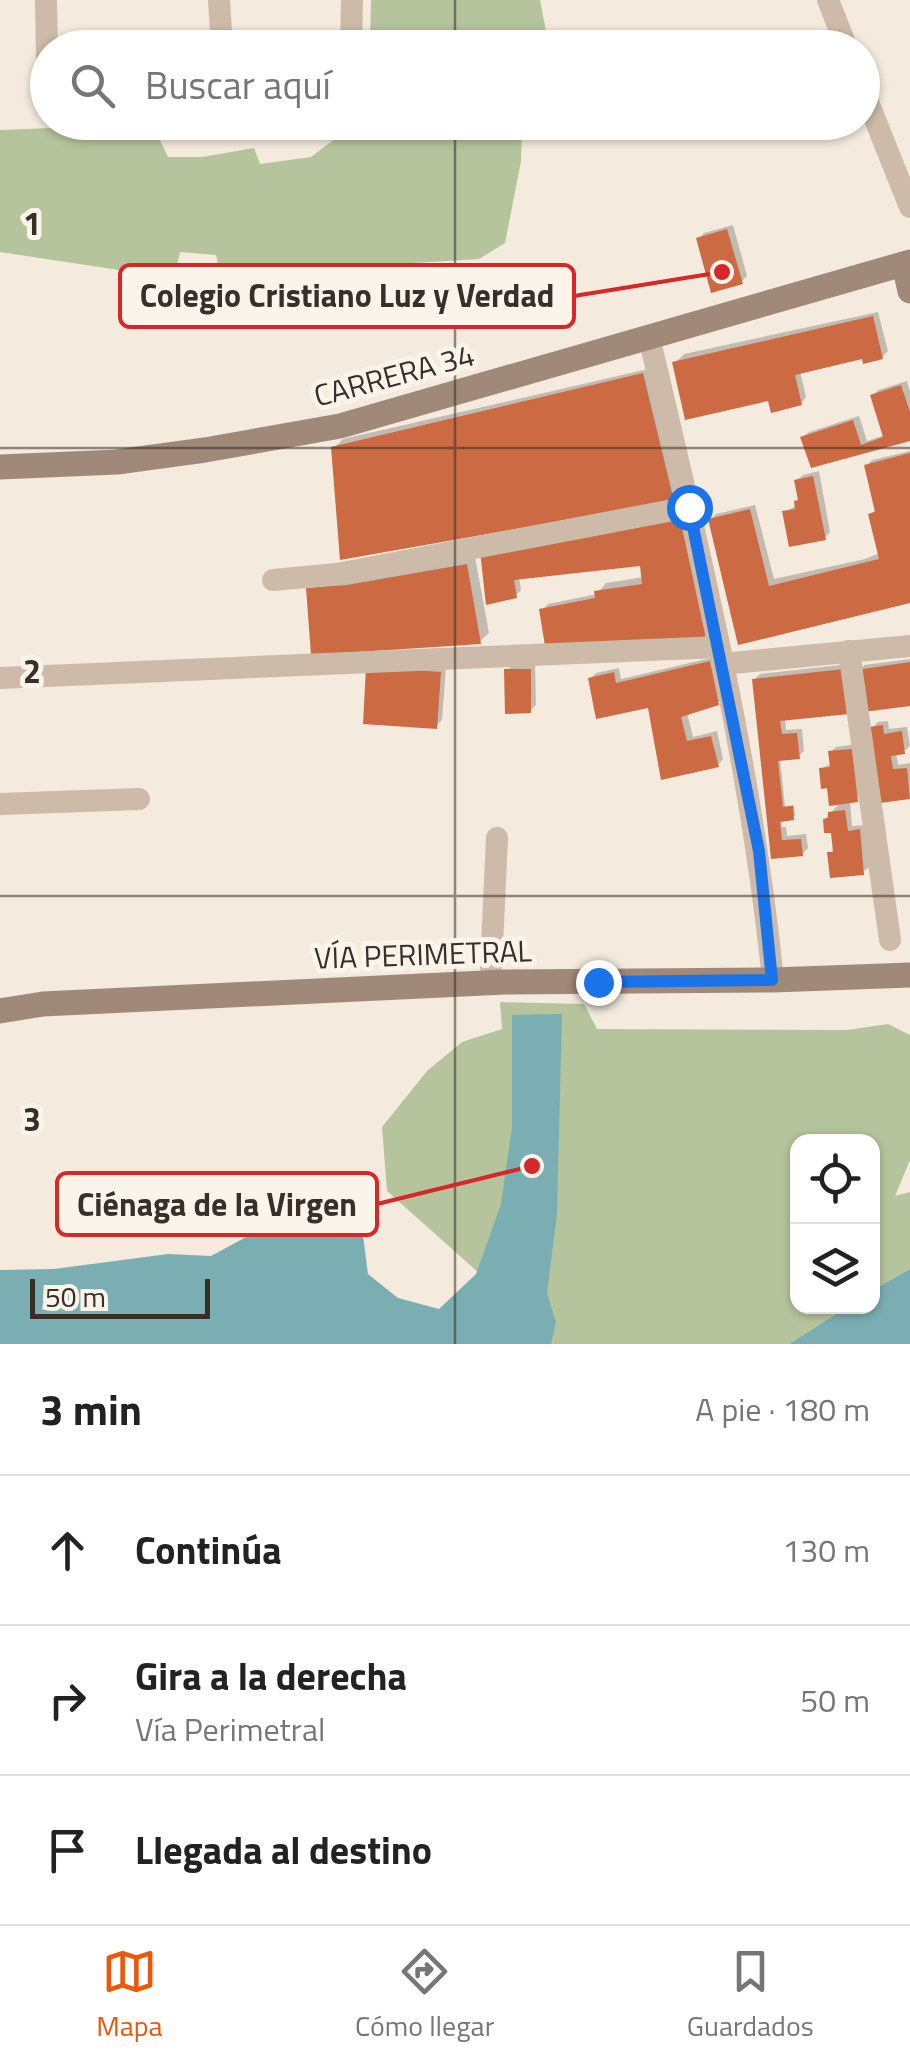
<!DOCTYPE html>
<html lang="es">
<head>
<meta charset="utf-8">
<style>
	:root { --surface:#fff; --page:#f6f6f6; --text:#222; --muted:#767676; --line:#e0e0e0; --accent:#ea580c }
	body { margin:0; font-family:"Titillium Web",sans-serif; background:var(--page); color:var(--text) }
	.controls { position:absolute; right:30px; bottom:30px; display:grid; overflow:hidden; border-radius:20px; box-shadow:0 2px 8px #0004 }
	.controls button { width:90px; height:90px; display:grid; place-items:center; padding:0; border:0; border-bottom:2px solid var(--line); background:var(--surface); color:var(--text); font:50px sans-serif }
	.scale { position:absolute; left:30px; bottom:25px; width:180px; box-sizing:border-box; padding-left:10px; border:5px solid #392f29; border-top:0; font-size:28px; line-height:35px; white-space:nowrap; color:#392f29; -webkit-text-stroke:8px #fbf4ea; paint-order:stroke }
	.stop { position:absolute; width:30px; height:30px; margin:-22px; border:8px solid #1a73e8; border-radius:50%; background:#fff }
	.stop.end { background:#1a73e8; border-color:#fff; box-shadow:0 2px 10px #0008 }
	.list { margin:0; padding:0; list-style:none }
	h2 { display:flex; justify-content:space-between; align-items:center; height:130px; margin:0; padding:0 40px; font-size:42px }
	h2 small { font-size:32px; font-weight:400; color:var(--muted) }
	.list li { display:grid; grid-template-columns:65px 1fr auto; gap:30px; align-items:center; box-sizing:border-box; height:150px; padding:0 40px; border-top:2px solid var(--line) }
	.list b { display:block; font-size:38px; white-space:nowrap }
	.list p { margin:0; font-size:32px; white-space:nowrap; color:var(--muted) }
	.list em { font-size:32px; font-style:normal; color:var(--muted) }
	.icon { flex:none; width:55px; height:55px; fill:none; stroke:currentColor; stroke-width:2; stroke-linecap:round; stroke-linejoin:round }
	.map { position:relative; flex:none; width:910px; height:1344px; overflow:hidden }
	.search { position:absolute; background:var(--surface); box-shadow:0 2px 8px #0004; left:30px; right:30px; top:30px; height:110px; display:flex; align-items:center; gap:25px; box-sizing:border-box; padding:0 35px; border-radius:55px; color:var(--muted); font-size:38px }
	.sheet { height:580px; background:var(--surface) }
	nav { display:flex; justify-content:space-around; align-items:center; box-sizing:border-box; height:140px; border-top:2px solid var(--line); background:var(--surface); font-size:28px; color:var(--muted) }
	nav a { display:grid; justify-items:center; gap:5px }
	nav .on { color:var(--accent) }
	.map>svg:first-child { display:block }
	.green { fill:#b5c49c }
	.water { fill:#7aaeb3 }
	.shadow { fill:#0003 }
	.building { fill:#cc6a43 }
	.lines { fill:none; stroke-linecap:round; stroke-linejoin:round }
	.street { stroke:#cdbaa8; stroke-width:22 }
	.secondary { stroke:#a18979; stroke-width:25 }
	.route { stroke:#1a73e8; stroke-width:12 }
	.grid { fill:none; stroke:#392f29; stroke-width:2.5; stroke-opacity:0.55 }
	.labels { text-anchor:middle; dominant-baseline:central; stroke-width:10; stroke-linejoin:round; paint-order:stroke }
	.street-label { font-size:30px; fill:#392f29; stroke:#fbf4ea }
	.grid-label { font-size:32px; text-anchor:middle; font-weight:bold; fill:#392f29; stroke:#fbf4ea; stroke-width:10; stroke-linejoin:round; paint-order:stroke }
	.leader { fill:none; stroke:#d62828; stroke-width:4 }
	.callout-dot { fill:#d62828; stroke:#fbf4ea; stroke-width:4 }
	.callout { fill:#fbf4ea; stroke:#d62828; stroke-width:4 }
	.callout-label { font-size:32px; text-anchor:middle; font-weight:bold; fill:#392f29 }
</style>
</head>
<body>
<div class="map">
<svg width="910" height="1344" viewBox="0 0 910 1344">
	<rect width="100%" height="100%" fill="#f4eadd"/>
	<g class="green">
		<polygon points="371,0 540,0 549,47 370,47"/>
		<polygon points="356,123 522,123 521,161 505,243 479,259 380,265 344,294 273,303 225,304 216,255 180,252 169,301 133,304 139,273 0,252 0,130 152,124 168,157 202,157 254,148 260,164 311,157"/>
		<polygon points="500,1002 584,1004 597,1029 847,1030 888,1024 910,1035 910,1160 895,1196 910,1192 910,1269 873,1290 872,1142 798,1142 798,1306 847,1307 789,1344 542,1344 489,1282 387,1191 382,1127 427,1071 462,1042 502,1029"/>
	</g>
	<g class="water">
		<polygon points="562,1014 557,1214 547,1293 556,1322 551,1344 0,1344 0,1270 54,1269 168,1254 211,1256 280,1219 309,1226 343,1220 362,1228 368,1274 398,1298 439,1309 476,1274 501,1204 512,1127 512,1015"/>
		<polygon points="910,1269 910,1344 789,1344 847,1307 872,1306 873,1290"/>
	</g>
	<g class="shadow">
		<polygon points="733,225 747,276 741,282 699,238 704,233"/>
		<polygon points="878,312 888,351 882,357 864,356 800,371 806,397 801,403 770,398 675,363 684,354"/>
		<polygon points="648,369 682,490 673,498 334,448 343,439"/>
		<polygon points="907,381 910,391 910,438 812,465 803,437 809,432 859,416 867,441 885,435 873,396 878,390"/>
		<polygon points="910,451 910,601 740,642 710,520 716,514 755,505 774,579 865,559 880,553 871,514 877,508 867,465 872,460"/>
		<polygon points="819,471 830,532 825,538 785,512 797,505 800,498 797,480 803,475"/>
		<polygon points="685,514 713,628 704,636 542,610 548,604 597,594 606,583 644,577 642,564 519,577 521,590 516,595 482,552"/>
		<polygon points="475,557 489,633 480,641 309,589"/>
		<polygon points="715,657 723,698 717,703 687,713 693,737 717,731 723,759 718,765 663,777 650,705 590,679 596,673 619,668 621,679"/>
		<polygon points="910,659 910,703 859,671 864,665"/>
		<polygon points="535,664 536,705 530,711 507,670 513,665"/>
		<polygon points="849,664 785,718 786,730 802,729 804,751 798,756 780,758 785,806 794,805 795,816 781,819 782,827 786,827 787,836 806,834 808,848 802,854 773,856 755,679 760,674"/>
		<polygon points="446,668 442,720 436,726 369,669"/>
		<polygon points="888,721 889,729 907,727 910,746 904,751 896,752 898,765 910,763 910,796 882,800 872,728 878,722"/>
		<polygon points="857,744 862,794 850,801 852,826 865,825 869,867 863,872 830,853 835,848 833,830 825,819 841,802 821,769 832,763 830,752 836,747"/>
	</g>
	<g class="building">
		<polygon points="727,229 743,284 711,293 696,238"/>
		<polygon points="873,316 883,359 863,364 862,359 795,375 802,405 771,413 768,401 685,420 672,362"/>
		<polygon points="643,373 674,501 340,560 331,447"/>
		<polygon points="901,385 910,412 910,441 811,468 800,437 853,420 861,445 883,437 870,395"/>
		<polygon points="910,453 910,603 738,645 708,519 750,509 769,586 879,559 868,514 875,512 864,465"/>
		<polygon points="813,476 826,540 789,547 782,511 795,509 794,501 798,500 794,480"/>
		<polygon points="680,518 706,639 545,646 539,609 595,598 594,591 642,584 640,566 514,580 517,598 486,605 480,551"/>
		<polygon points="467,564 481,644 311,655 306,588 347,585"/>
		<polygon points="710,661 719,705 681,717 687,741 711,736 719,767 661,780 648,708 596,719 588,678 614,672 616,683"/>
		<polygon points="910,662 910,706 863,712 856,670"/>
		<polygon points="366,667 441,672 437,729 363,724"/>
		<polygon points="504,669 531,669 531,713 505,714"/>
		<polygon points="844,669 849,714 780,721 782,734 797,733 800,759 778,761 783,807 793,806 794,820 780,822 782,840 801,839 803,856 771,859 752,679"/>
		<polygon points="883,725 884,734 902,731 905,754 891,756 893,769 907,768 910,799 880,803 869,727"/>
		<polygon points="852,749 858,802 829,806 827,788 821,789 819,768 830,767 828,751"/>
		<polygon points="845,810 848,831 860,829 864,875 830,878 827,852 833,852 831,833 824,833 823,819 828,818 828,812"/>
	</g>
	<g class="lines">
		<g class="street">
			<polyline points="46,0 47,58"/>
			<polyline points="219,0 222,48"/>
			<polyline points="828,0 847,48"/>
			<polyline points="351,48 352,0"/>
			<polyline points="862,87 910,207"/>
			<path d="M649,337C699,549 751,762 773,980"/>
			<polyline points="273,580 337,574 689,507"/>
			<polyline points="849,651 890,940"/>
			<polyline points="722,664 910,646"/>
			<polyline points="0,678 719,647"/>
			<polyline points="0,804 139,799"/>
			<polyline points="491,967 497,838"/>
		</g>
		<g class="secondary">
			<polyline points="904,264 910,291"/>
			<polyline points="0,467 117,462 205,450 340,426 910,262"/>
			<polyline points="0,1011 43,1004 505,982 773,980 910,975"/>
		</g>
	</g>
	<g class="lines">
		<polyline class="route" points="598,982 772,980 759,851 689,507"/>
	</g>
	<path class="grid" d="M455,0V48M455,122V1344M0,448H910M0,896H910"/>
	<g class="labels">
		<g class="street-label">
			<text transform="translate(394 375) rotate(-15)">CARRERA 34</text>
			<text transform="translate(423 954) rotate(-2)">VÍA PERIMETRAL</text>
		</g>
	</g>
	<g class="grid-label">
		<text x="32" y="235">1</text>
		<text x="32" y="683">2</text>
		<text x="32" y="1131">3</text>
	</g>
	<path class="leader" d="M722 272L574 296M532 1166L377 1204"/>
	<g class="callout-dot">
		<circle cx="722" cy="272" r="10"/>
		<circle cx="532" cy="1166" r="10"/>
	</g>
	<g class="callout">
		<rect x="120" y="265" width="454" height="62" rx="10"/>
		<rect x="57" y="1173" width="320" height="62" rx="10"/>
	</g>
	<g class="callout-label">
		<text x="347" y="307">Colegio Cristiano Luz y Verdad</text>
		<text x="217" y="1216">Ciénaga de la Virgen</text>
	</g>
</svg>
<div class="controls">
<button><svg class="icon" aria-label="locate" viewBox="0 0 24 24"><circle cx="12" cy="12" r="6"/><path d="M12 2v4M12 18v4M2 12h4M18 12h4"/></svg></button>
<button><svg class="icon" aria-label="layers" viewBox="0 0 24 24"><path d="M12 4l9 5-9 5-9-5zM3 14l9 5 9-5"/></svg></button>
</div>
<div class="scale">50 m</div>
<div class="stop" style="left:689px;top:507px"></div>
<div class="stop end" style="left:598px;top:982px"></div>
<div class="search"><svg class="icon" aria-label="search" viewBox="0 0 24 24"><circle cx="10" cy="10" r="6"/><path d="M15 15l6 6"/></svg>Buscar aquí</div>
</div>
<section class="sheet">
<h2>3 min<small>A pie · 180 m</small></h2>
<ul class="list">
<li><svg class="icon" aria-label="ahead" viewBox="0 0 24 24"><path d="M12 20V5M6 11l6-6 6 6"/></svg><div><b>Continúa</b></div><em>130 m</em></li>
<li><svg class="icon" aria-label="right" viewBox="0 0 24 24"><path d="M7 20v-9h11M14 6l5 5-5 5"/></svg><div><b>Gira a la derecha</b><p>Vía Perimetral</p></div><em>50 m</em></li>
<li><svg class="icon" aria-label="arrive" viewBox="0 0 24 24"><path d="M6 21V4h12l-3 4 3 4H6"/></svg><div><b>Llegada al destino</b></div></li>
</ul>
</section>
<nav>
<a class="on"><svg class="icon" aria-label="map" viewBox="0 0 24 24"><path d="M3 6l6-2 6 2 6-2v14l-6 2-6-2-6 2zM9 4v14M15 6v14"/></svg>Mapa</a>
<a><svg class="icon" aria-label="directions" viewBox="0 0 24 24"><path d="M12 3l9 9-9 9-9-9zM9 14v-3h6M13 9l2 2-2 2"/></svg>Cómo llegar</a>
<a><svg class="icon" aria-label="saved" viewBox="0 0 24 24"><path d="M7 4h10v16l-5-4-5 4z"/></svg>Guardados</a>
</nav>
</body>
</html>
